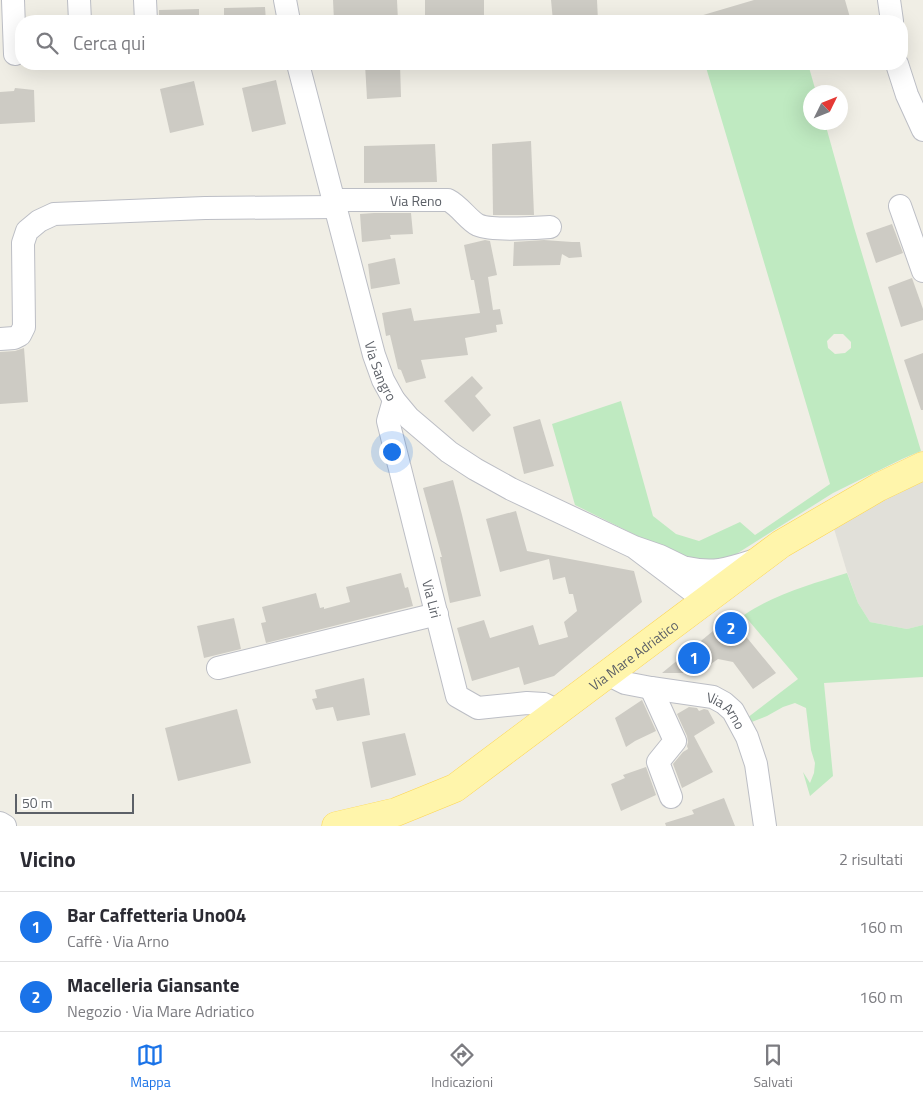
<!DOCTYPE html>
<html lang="it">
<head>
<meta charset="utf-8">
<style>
	:root { --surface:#fff; --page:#f7f7f7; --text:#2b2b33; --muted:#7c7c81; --line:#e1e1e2; --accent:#1a73e8 }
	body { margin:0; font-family:"Titillium Web",sans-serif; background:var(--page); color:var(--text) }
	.compass { position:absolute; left:803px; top:85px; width:45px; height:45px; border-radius:50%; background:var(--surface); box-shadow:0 5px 20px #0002; rotate:47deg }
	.scale { position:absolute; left:15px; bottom:12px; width:119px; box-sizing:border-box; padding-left:5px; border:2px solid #5c6067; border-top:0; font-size:14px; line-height:18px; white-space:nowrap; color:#5c6067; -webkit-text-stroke:4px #fff; paint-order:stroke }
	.you { position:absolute; left:391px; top:451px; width:18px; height:18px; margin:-12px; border:4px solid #fff; border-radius:50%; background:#1a73e8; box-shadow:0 0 0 8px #1a73e833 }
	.badge { display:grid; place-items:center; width:32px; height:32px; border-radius:50%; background:var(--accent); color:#fff; font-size:16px; font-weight:700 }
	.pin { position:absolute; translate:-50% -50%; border:2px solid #fff; box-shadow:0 1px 5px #0006 }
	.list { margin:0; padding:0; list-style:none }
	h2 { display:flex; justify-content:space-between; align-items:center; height:65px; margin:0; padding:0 20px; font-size:21px }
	h2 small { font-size:16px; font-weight:400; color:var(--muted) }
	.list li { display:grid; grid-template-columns:32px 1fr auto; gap:15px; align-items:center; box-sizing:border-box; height:70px; padding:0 20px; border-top:1px solid var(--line) }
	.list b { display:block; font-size:19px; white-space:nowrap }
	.list p { margin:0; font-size:16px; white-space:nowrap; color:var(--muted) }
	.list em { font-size:16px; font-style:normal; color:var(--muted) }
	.icon { flex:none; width:28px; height:28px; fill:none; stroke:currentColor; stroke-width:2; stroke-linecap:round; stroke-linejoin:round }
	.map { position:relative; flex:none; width:923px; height:826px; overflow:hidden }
	.search { position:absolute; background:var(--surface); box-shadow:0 5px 20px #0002; left:15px; right:15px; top:15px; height:55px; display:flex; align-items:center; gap:12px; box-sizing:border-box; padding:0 18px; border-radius:20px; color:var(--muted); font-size:19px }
	.sheet { height:205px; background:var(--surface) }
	nav { display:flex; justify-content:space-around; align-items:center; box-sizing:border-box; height:70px; border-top:1px solid var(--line); background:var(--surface); font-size:14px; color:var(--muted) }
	nav a { display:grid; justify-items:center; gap:2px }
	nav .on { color:var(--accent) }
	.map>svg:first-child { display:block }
	.industrial { fill:#e1e0d9 }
	.green { fill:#bfeac1; fill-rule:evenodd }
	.building { fill:#cdcbc4 }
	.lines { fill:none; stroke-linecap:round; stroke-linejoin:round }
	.minor-casing { stroke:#bcbec5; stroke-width:24 }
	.major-casing { stroke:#fdd551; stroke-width:29 }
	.minor { stroke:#fff; stroke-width:22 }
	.major { stroke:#fff5ab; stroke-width:28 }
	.labels { text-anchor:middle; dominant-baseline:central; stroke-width:4.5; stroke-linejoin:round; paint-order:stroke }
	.street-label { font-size:14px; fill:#5c6067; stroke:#fff }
</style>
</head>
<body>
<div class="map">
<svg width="923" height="826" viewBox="0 0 923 826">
	<rect width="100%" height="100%" fill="#f0eee5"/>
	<polygon class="industrial" points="923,475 923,625 907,629 870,622 858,603 847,572 832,522"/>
	<g class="green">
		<path d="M705,64H808L816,92H810V122L825,123L854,227L921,451L902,459L833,493L730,558L704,562L680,557L575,505L552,424L621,401L653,516L676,534L699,541L740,522L755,535L830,484ZM834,334H843L851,342V348L845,353L835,354L828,348L827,341Z"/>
		<path d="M847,573L858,603L870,622L907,629L923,625V677L824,683L833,776L810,796L803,772L810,783L814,773L815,763L811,750L806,708L795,703L783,707L767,716L749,723L747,718L798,679L744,615C775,594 812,584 847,573Z"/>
	</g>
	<g class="building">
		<polygon points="333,0 397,0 398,21 334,21"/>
		<rect x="425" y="0" width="59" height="21"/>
		<polygon points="551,0 597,0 598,21 553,21"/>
		<polygon points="754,0 845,0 851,21 807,21 806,15 785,21 693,21 693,18"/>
		<polygon points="265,7 266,21 224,21 224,8"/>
		<polygon points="199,9 199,21 159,21 159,10"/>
		<polygon points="365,64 400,64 401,97 367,99"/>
		<polygon points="276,80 286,124 252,132 242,88"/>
		<polygon points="194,81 204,125 170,133 160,89"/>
		<polygon points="15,88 34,90 35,122 0,124 0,92 14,91"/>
		<polygon points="531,141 534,215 493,215 492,144"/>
		<polygon points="435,144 437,182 364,183 364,146"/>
		<polygon points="374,213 411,213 413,234 390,235 391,239 362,242 360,214"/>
		<polygon points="892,224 903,253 876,263 866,233"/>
		<polygon points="485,240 490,241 497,275 488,277 493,310 500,309 503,324 496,325 497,332 465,338 468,355 421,360 426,378 406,383 401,370 398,369 390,335 386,336 382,313 411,308 414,321 480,313 474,280 471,280 464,245"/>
		<polygon points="544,240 572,242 580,242 582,257 569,258 562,254 560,265 513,266 514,242"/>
		<polygon points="395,258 400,284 371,289 368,264"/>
		<polygon points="912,278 923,309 923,320 901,327 888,287"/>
		<polygon points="24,348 28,402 0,404 0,352 15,351"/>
		<polygon points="923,353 923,410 921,410 904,360"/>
		<polygon points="472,376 483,388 475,396 491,415 473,432 444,401"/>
		<polygon points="540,419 554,466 524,474 513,427"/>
		<polygon points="453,480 462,515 481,596 450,603 440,557 442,557 423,488"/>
		<polygon points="516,511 527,551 634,571 642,602 554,676 524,685 519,667 472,681 457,628 484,620 490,638 533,625 539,645 568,637 564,622 577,611 573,594 569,594 565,577 553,580 549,559 500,572 486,519"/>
		<polygon points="401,573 405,588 408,587 413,606 266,643 261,623 266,622 262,607 316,593 320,608 324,607 324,609 350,602 346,587"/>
		<polygon points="730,617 776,673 753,689 733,662 718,659 698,673 662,673"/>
		<polygon points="234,618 241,649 204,658 197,626"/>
		<polygon points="364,678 370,715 337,721 333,707 316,710 312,699 317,698 315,690"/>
		<polygon points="642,700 656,731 635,741 626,747 615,718"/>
		<polygon points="689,707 697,708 699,711 704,709 708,710 715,723 694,736 713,772 682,788 673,764 683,752 688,749 687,746 688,742 687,736 677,714"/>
		<polygon points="237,709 251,763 178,781 165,728"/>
		<polygon points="405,733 416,775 371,788 362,742"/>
		<polygon points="646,767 656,795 621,811 611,784 625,778 623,775"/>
		<polygon points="724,798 735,826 666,826 665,823 694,814 692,810"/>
	</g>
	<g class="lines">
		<g class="minor-casing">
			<g id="minor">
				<polyline points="13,0 15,54"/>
				<polyline points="79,0 80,21"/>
				<polyline points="145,0 146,21"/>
				<polyline points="285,0 289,21"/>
				<polyline points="889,0 892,21"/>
				<path id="s1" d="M298,64L374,355L383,380L394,400L409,418L449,452L475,469L511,489L634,547L660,556L701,576L709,584L715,594L703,595L695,593L634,547"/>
				<polyline points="897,64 907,95 923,130"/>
				<path id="s2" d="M334,200H448C460,206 468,220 478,225C492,231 533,228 550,227"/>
				<polyline points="900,206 923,271"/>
				<polyline points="0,339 14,338 20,335 24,327 23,243 27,231 39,221 54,214 205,208 336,207"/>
				<path id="s3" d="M394,400L388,421L457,696L478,708L527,703L544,704L558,711"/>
				<path d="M687,568C714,574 728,569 753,561"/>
				<polyline points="218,668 437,614"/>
				<path id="s4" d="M607,674L625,683L651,688L713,697L724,703L733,711L747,737L756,764L765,826"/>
				<polyline points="651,688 675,741 658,762 671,797"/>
				<polyline points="0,823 5,826"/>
			</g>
		</g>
		<g class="major-casing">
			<g id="major">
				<path id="s5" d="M336,826L396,812L455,788L781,544L879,487L923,466"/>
			</g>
		</g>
		<use href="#minor" class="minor"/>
		<use href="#major" class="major"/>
	</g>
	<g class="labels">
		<g class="street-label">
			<text stroke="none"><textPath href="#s2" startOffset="82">Via Reno</textPath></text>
			<text stroke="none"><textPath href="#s1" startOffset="318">Via Sangro</textPath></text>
			<text stroke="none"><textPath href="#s3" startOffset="205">Via Liri</textPath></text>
			<text stroke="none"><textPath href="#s5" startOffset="348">Via Mare Adriatico</textPath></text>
			<text stroke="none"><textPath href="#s4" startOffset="128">Via Arno</textPath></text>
		</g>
	</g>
</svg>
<svg class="compass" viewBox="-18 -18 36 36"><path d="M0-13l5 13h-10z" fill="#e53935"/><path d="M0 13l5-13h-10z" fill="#7c7c81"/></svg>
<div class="scale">50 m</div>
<div class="you"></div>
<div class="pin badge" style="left:694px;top:658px">1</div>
<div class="pin badge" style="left:731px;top:628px">2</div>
<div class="search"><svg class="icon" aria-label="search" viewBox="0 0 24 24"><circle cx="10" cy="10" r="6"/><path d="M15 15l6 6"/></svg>Cerca qui</div>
</div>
<section class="sheet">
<h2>Vicino<small>2 risultati</small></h2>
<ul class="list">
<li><span class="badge">1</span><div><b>Bar Caffetteria Uno04</b><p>Caffè · Via Arno</p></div><em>160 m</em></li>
<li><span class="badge">2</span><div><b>Macelleria Giansante</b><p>Negozio · Via Mare Adriatico</p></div><em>160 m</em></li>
</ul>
</section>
<nav>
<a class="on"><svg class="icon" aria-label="map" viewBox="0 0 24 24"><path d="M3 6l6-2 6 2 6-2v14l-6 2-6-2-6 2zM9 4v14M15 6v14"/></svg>Mappa</a>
<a><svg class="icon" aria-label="directions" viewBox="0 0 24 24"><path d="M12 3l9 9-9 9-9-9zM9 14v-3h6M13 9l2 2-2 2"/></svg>Indicazioni</a>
<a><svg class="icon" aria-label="saved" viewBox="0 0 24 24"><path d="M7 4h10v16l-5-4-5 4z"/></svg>Salvati</a>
</nav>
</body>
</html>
